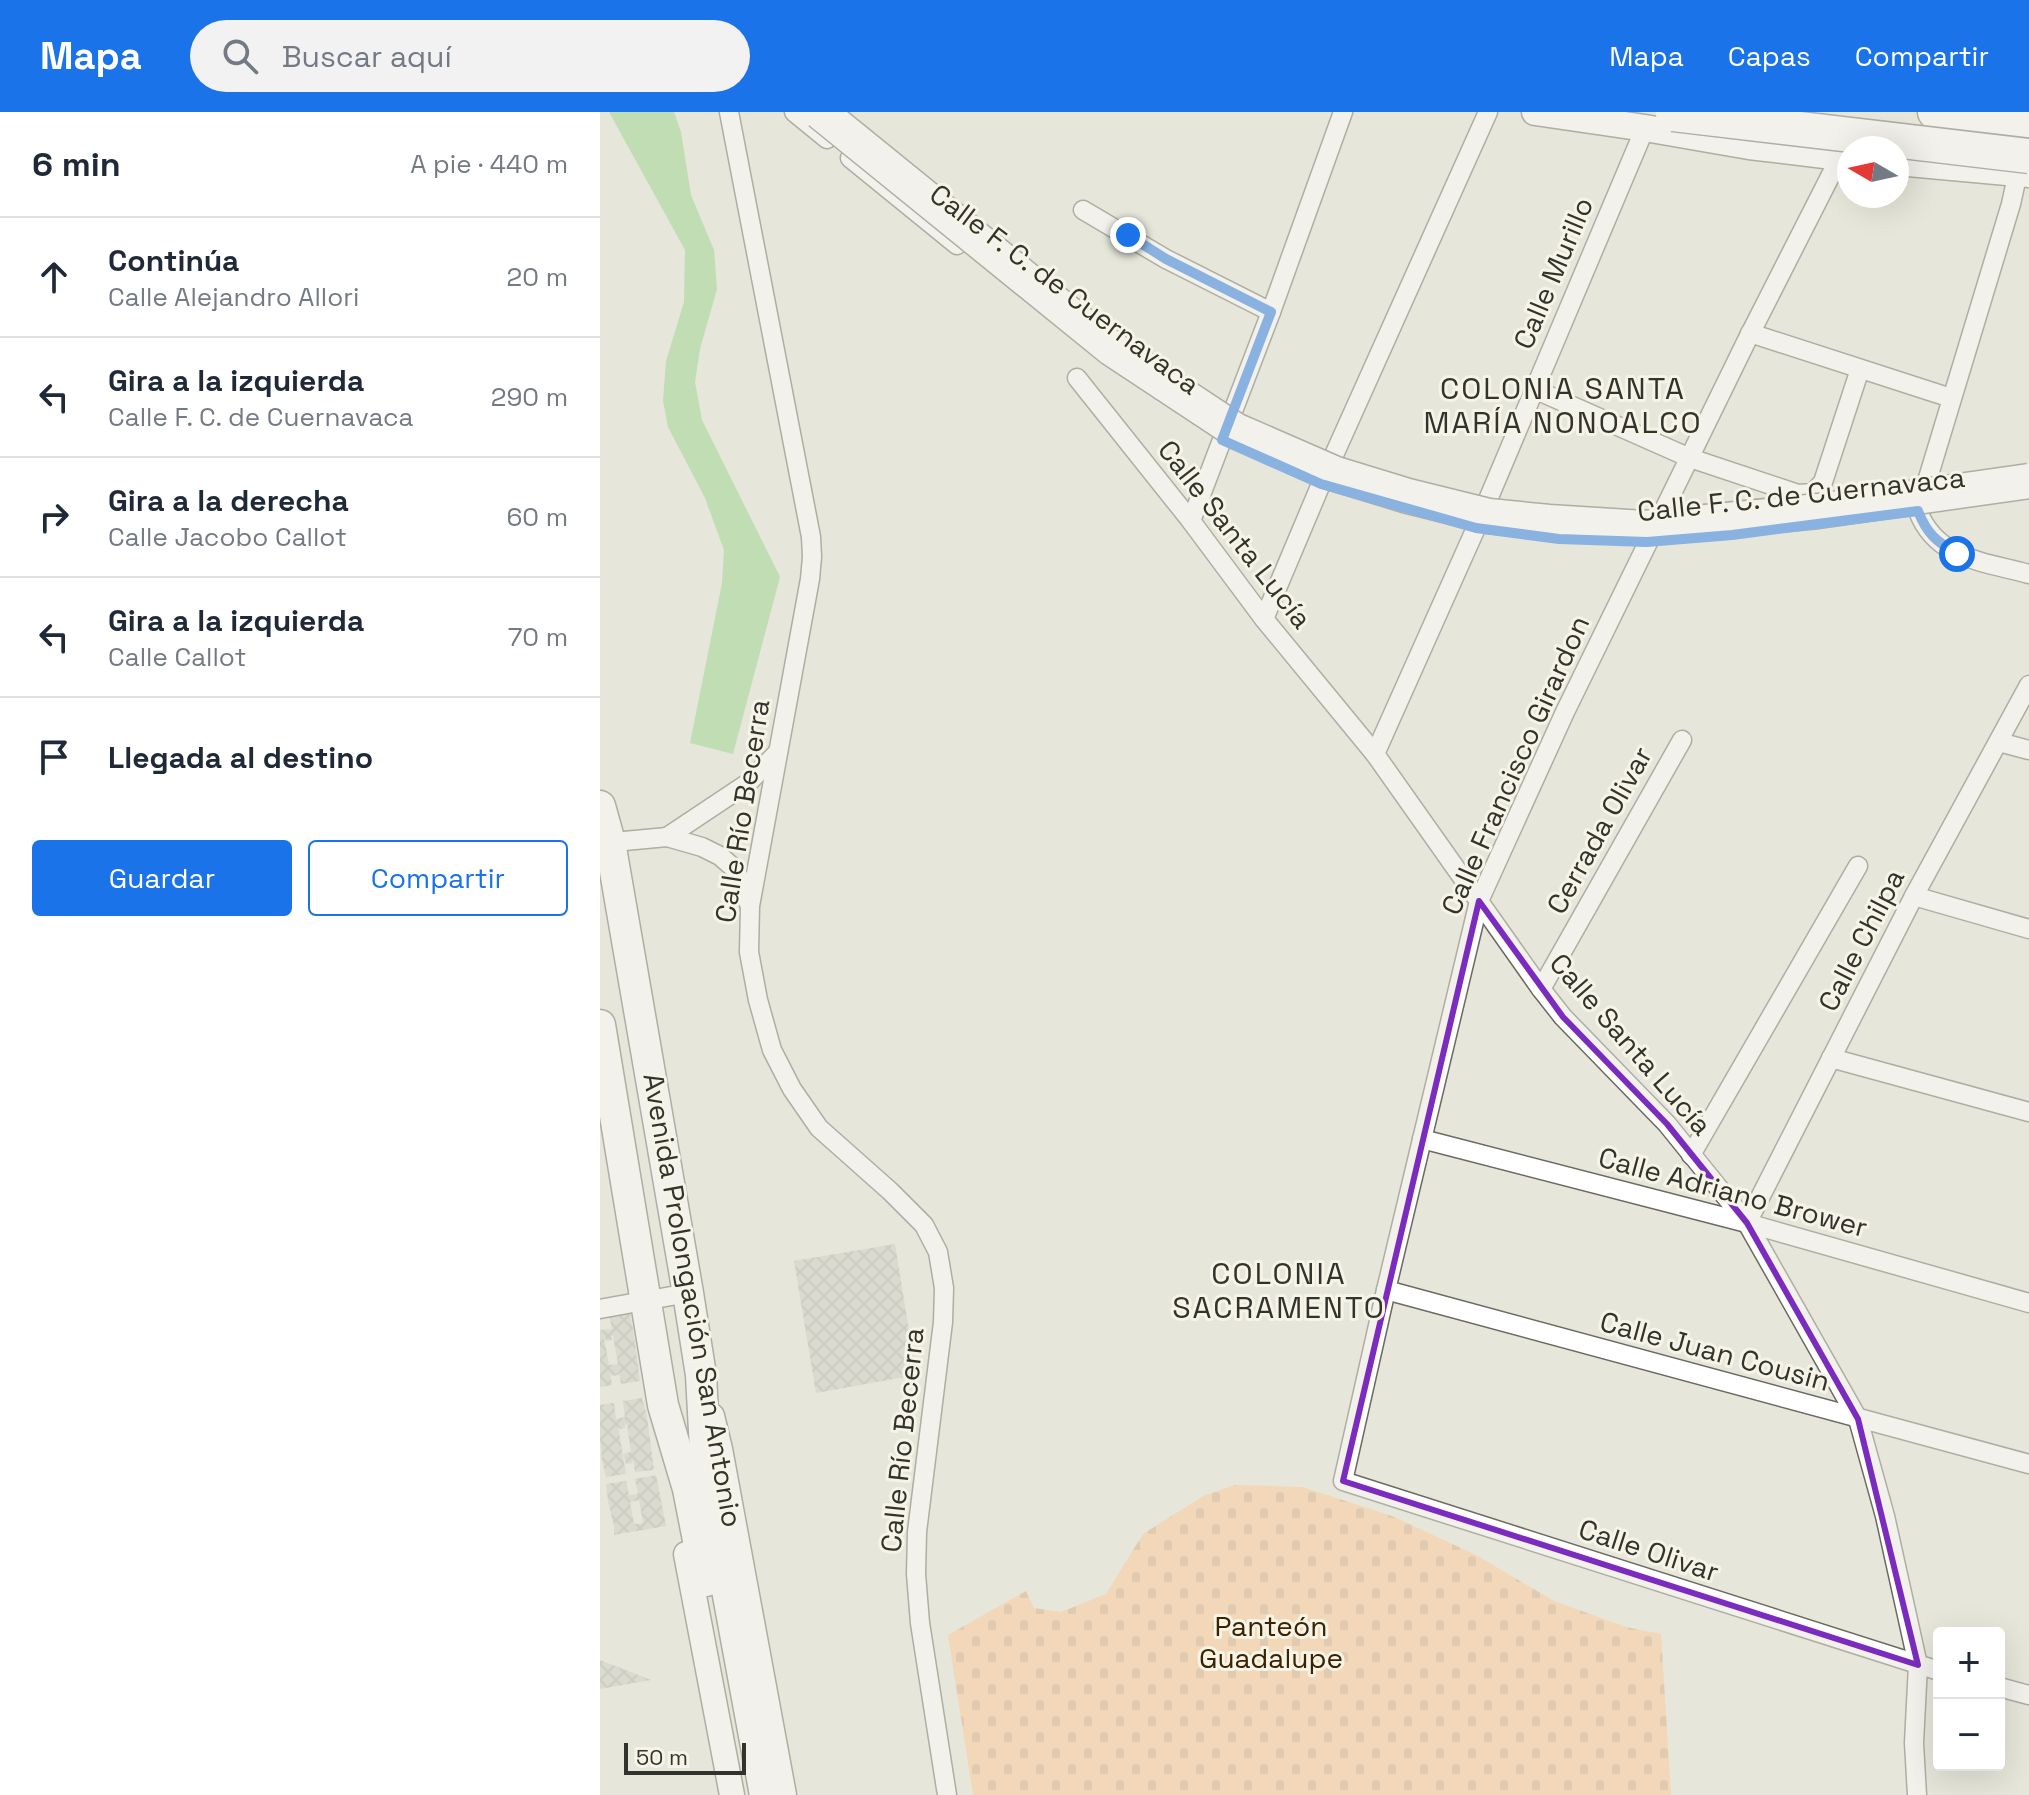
<!DOCTYPE html>
<html lang="es">
<head>
<meta charset="utf-8">
<style>
	:root { --surface:#fff; --page:#f2f2f3; --text:#1f2937; --muted:#747a83; --line:#e0e1e3; --accent:#1a73e8 }
	body { margin:0; font-family:"Space Grotesk",sans-serif; background:var(--page); color:var(--text) }
	.controls { position:absolute; right:24px; bottom:24px; display:grid; overflow:hidden; border-radius:8px; box-shadow:0 8px 32px #0002 }
	.controls button { width:72px; height:72px; display:grid; place-items:center; padding:0; border:0; border-bottom:2px solid var(--line); background:var(--surface); color:var(--text); font:40px sans-serif }
	.compass { position:absolute; left:1237px; top:24px; width:72px; height:72px; border-radius:50%; background:var(--surface); box-shadow:0 8px 32px #0002; rotate:279deg }
	.scale { position:absolute; left:24px; bottom:20px; width:122px; box-sizing:border-box; padding-left:8px; border:4px solid #33332e; border-top:0; font-size:22px; line-height:28px; white-space:nowrap; color:#33332e; -webkit-text-stroke:6px #f5f4e7; paint-order:stroke }
	.stop { position:absolute; width:24px; height:24px; margin:-18px; border:6px solid #1a73e8; border-radius:50%; background:#fff }
	.stop.end { background:#1a73e8; border-color:#fff; box-shadow:0 2px 8px #0008 }
	.list { margin:0; padding:0; list-style:none }
	h2 { display:flex; justify-content:space-between; align-items:center; height:104px; margin:0; padding:0 32px; font-size:34px }
	h2 small { font-size:26px; font-weight:400; color:var(--muted) }
	.list li { display:grid; grid-template-columns:52px 1fr auto; gap:24px; align-items:center; box-sizing:border-box; height:120px; padding:0 32px; border-top:2px solid var(--line) }
	.list b { display:block; font-size:30px; white-space:nowrap }
	.list p { margin:0; font-size:26px; white-space:nowrap; color:var(--muted) }
	.list em { font-size:26px; font-style:normal; color:var(--muted) }
	.actions { display:flex; gap:16px; padding:24px 32px }
	.actions a { flex:1; padding:18px 0; border:2px solid var(--accent); border-radius:8px; text-align:center; font-size:28px; color:var(--accent) }
	.actions .main { background:var(--accent); color:#fff }
	.icon { flex:none; width:44px; height:44px; fill:none; stroke:currentColor; stroke-width:2; stroke-linecap:round; stroke-linejoin:round }
	.map { position:relative; flex:none; width:1429px; height:1683px; overflow:hidden }
	header { display:flex; align-items:center; gap:48px; box-sizing:border-box; height:112px; padding:0 40px; background:var(--accent); color:#fff }
	header strong { font-size:38px }
	nav { display:flex; gap:44px; margin-inline-start:auto; font-size:28px }
	.search { width:560px; height:72px; background:var(--page); display:flex; align-items:center; gap:20px; box-sizing:border-box; padding:0 28px; border-radius:44px; color:var(--muted); font-size:30px }
	main { display:flex }
	aside { flex:1; background:var(--surface) }
	.map>svg:first-child { display:block }
	.cemetery { fill:url(#cemetery-stones) }
	.water { fill:#92d283 }
	.building { fill:url(#building-cross-hatch); fill-rule:evenodd }
	.lines { fill:none; stroke-linecap:round; stroke-linejoin:round }
	.minor-casing { stroke:#6b6a60; stroke-width:21 }
	.tertiary-casing { stroke:#6b6a60; stroke-width:27 }
	.secondary-casing { stroke:#6b6a60; stroke-width:29 }
	.primary-casing { stroke:#6b6a60; stroke-width:33 }
	.motorway-casing { stroke:#6b6a60; stroke-width:37 }
	.minor { stroke:#fff; stroke-width:18 }
	.tertiary { stroke:#fff; stroke-width:24 }
	.secondary { stroke:#fff; stroke-width:26 }
	.primary { stroke:#fff; stroke-width:30 }
	.motorway { stroke:#fff; stroke-width:34 }
	.motorway-bridge-casing { stroke:#6b6a60; stroke-width:37; stroke-linecap:butt }
	.motorway-bridge { stroke:#fff; stroke-width:34 }
	.route { stroke:#1a73e8; stroke-width:10 }
	.marked { fill:none; stroke:#7b2cbf; stroke-width:6; stroke-linejoin:round }
	.labels { text-anchor:middle; dominant-baseline:central; stroke-width:6; stroke-linejoin:round; paint-order:stroke }
	.street-label { font-size:28px; fill:#33332e; stroke:#f5f4e7 }
	.park-label { font-size:28px; fill:#3d2200; stroke:#f5f4e7 }
	.neighbourhood-label { font-size:30px; letter-spacing:2px; fill:#33332e; stroke:#f5f4e7 }
</style>
</head>
<body>
<header>
<strong>Mapa</strong>
<div class="search"><svg class="icon" aria-label="search" viewBox="0 0 24 24"><circle cx="10" cy="10" r="6"/><path d="M15 15l6 6"/></svg>Buscar aquí</div>
<nav><a>Mapa</a><a>Capas</a><a>Compartir</a></nav>
</header>
<main>
<aside>
<h2>6 min<small>A pie · 440 m</small></h2>
<ul class="list">
<li><svg class="icon" aria-label="ahead" viewBox="0 0 24 24"><path d="M12 20V5M6 11l6-6 6 6"/></svg><div><b>Continúa</b><p>Calle Alejandro Allori</p></div><em>20 m</em></li>
<li><svg class="icon" aria-label="left" viewBox="0 0 24 24"><path d="M17 20v-9H6M10 6l-5 5 5 5"/></svg><div><b>Gira a la izquierda</b><p>Calle F. C. de Cuernavaca</p></div><em>290 m</em></li>
<li><svg class="icon" aria-label="right" viewBox="0 0 24 24"><path d="M7 20v-9h11M14 6l5 5-5 5"/></svg><div><b>Gira a la derecha</b><p>Calle Jacobo Callot</p></div><em>60 m</em></li>
<li><svg class="icon" aria-label="left" viewBox="0 0 24 24"><path d="M17 20v-9H6M10 6l-5 5 5 5"/></svg><div><b>Gira a la izquierda</b><p>Calle Callot</p></div><em>70 m</em></li>
<li><svg class="icon" aria-label="arrive" viewBox="0 0 24 24"><path d="M6 21V4h12l-3 4 3 4H6"/></svg><div><b>Llegada al destino</b></div></li>
</ul>
<div class="actions"><a class="main">Guardar</a><a>Compartir</a></div>
</aside>
<div class="map">
<svg width="1429" height="1683" viewBox="0 0 1429 1683">
	<defs>
		<pattern id="cemetery-stones" width="16" height="16" patternUnits="userSpaceOnUse" patternTransform="scale(2)"><rect width="16" height="16" fill="#fec78f"/><path d="M2 7V4a2 2 0 0 1 4 0v3zM10 15v-3a2 2 0 0 1 4 0v3z" fill="#daab7c"/></pattern>
		<pattern id="building-cross-hatch" width="8" height="8" patternUnits="userSpaceOnUse" patternTransform="scale(2)"><rect width="8" height="8" fill="#c9cdc1"/><path d="M0 0l8 8M0 8l8-8" fill="none" stroke="#adb0a6"/></pattern>
	</defs>
	<rect width="100%" height="100%" fill="#e7e6da"/>
	<polygon class="cemetery" points="635,1373 702,1375 792,1404 876,1443 954,1489 1026,1515 1061,1522 1071,1683 373,1683 348,1523 426,1479 434,1496 461,1500 506,1482 543,1422 605,1383"/>
	<polygon class="water" points="9,0 74,0 81,20 91,83 114,138 117,177 100,237 95,270 102,308 180,465 133,642 90,631 122,471 124,438 105,386 68,315 63,289 66,249 84,190 85,138"/>
	<g class="building">
		<polygon points="295,1132 316,1263 216,1281 194,1149"/>
		<path d="M29,1197L33,1217L40,1269L21,1272L19,1260L18,1263L12,1264L10,1261L12,1273L0,1275V1218L12,1217L9,1201ZM11,1224H13L18,1252L9,1253L4,1226L5,1225L6,1229L12,1228Z"/>
		<polygon points="42,1286 47,1305 54,1358 35,1360 33,1348 32,1351 26,1352 23,1342 31,1340 27,1312 25,1313 25,1316 20,1317 18,1314 26,1362 6,1365 2,1349 0,1326 0,1293 14,1291 16,1307 25,1305 23,1289"/>
		<path d="M56,1363L66,1414L14,1423V1414L8,1389L6,1372L26,1369L29,1383L38,1382L35,1367ZM39,1388L43,1411L34,1412L30,1390Z"/>
		<polygon points="0,1548 51,1568 0,1577"/>
	</g>
	<g class="lines">
		<g class="minor-casing">
			<g id="minor">
				<polyline points="129,0 211,425 212,445 210,467 150,794 149,840 158,888 172,938 192,977 219,1016 290,1079 324,1113 338,1140 344,1176 343,1210 317,1420 316,1462 320,1511 347,1683"/>
				<polyline points="194,0 227,27"/>
				<polyline points="1240,45 1147,228 965,600 879,789 786,1178 743,1369 1339,1559"/>
				<polyline points="250,46 357,133"/>
				<path d="M1418,60L1411,92L1318,399C1336,447 1385,450 1429,462"/>
				<polyline points="483,98 566,147 671,200"/>
				<polyline points="1150,221 1351,286"/>
				<polyline points="477,266 591,409 664,507 775,642 941,877 963,905 1067,1012 1147,1111 1258,1307 1285,1404 1318,1553 1314,1631 1317,1683"/>
				<polyline points="934,277 1090,346 1198,382 1213,381 1223,370 1260,257"/>
				<polyline points="591,409 671,200 743,0"/>
				<polyline points="664,507 721,372 888,0"/>
				<polyline points="1399,630 1429,638"/>
				<polyline points="775,642 876,416 1045,16"/>
				<polyline points="67,725 148,671 178,640"/>
				<polyline points="3,731 67,725 102,735 120,744 136,758 149,792"/>
				<polyline points="1314,784 1429,817"/>
				<polyline points="941,877 1082,628"/>
				<polyline points="1231,946 1429,1000"/>
				<polyline points="822,1027 1147,1111 1429,1191"/>
				<polyline points="1091,1043 1258,754"/>
				<polyline points="1147,1111 1314,784 1429,573"/>
				<polyline points="786,1178 1429,1352"/>
				<polyline points="0,1197 88,1181"/>
				<polyline points="1399,1575 1429,1583"/>
			</g>
		</g>
		<g class="tertiary-casing">
			<g id="tertiary">
				<polyline points="112,1304 120,1337 184,1683"/>
				<polyline points="86,1442 132,1683"/>
			</g>
		</g>
		<g class="secondary-casing">
			<g id="secondary">
				<polyline points="935,0 1045,16 1149,34 1249,46"/>
				<polyline points="1297,50 1429,62"/>
			</g>
		</g>
		<g class="primary-casing">
			<g id="primary">
				<polyline points="0,694 10,730 88,1181 101,1263 105,1338 127,1478 165,1683"/>
				<polyline points="0,913 63,1293 88,1377 106,1469"/>
			</g>
		</g>
		<g class="motorway-casing">
			<polyline id="motorway" points="1335,0 1429,12"/>
		</g>
		<use href="#minor" class="minor"/>
		<use href="#tertiary" class="tertiary"/>
		<use href="#secondary" class="secondary"/>
		<use href="#primary" class="primary"/>
		<use href="#motorway" class="motorway"/>
		<g class="motorway-bridge-casing">
			<g id="motorway-bridge">
				<polyline points="220,0 511,236 635,318 736,362 808,384 889,404 949,410 1044,416 1218,399 1429,369"/>
				<polyline points="1073,2 1429,44"/>
			</g>
		</g>
		<use href="#motorway-bridge" class="motorway-bridge"/>
	</g>
	<g class="lines">
		<path class="route" d="M528,123L566,147L671,200L622,328L721,372L876,416L959,427L1047,430L1132,423L1318,399C1327,422 1336,429 1357,442"/>
	</g>
	<path d="M0 0H1429V1683H0ZM879,789L963,905L1067,1012L1147,1111L1258,1307L1318,1553L743,1369Z" fill="#e7e6da" fill-opacity=".55" fill-rule="evenodd"/>
	<path class="marked" d="M879,789L963,905L1067,1012L1147,1111L1258,1307L1318,1553L743,1369Z"/>
	<g class="labels">
		<g class="street-label">
			<text transform="translate(953 161) rotate(-67)">Calle Murillo</text>
			<text transform="translate(465 177) rotate(37)">Calle F. C. de Cuernavaca</text>
			<text transform="translate(1201 382) rotate(-6)">Calle F. C. de Cuernavaca</text>
			<text transform="translate(635 422) rotate(52)">Calle Santa Lucía</text>
			<text transform="translate(915 653) rotate(-66)">Calle Francisco Girardon</text>
			<text transform="translate(142 699) rotate(-81)">Calle Río Becerra</text>
			<text transform="translate(999 718) rotate(-61)">Cerrada Olivar</text>
			<text transform="translate(1261 828) rotate(-63)">Calle Chilpa</text>
			<text transform="translate(1031 932) rotate(49)">Calle Santa Lucía</text>
			<text transform="translate(1133 1080) rotate(15)">Calle Adriano Brower</text>
			<text transform="translate(93 1188) rotate(80)">Avenida Prolongación San Antonio</text>
			<text transform="translate(1115 1239) rotate(15)">Calle Juan Cousin</text>
			<text transform="translate(302 1328) rotate(-84)">Calle Río Becerra</text>
			<text transform="translate(1049 1438) rotate(18)">Calle Olivar</text>
		</g>
		<g class="park-label">
			<text x="671" y="1514">Panteón<tspan x="671" dy="32">Guadalupe</tspan></text>
		</g>
		<g class="neighbourhood-label">
			<text x="963" y="276">COLONIA SANTA<tspan x="963" dy="34">MARÍA NONOALCO</tspan></text>
			<text x="679" y="1161">COLONIA<tspan x="679" dy="34">SACRAMENTO</tspan></text>
		</g>
	</g>
</svg>
<div class="controls">
<button>+</button>
<button>−</button>
</div>
<svg class="compass" viewBox="-18 -18 36 36"><path d="M0-13l5 13h-10z" fill="#e53935"/><path d="M0 13l5-13h-10z" fill="#747a83"/></svg>
<div class="scale">50 m</div>
<div class="stop" style="left:1357px;top:442px"></div>
<div class="stop end" style="left:528px;top:123px"></div>
</div>
</main>
</body>
</html>
